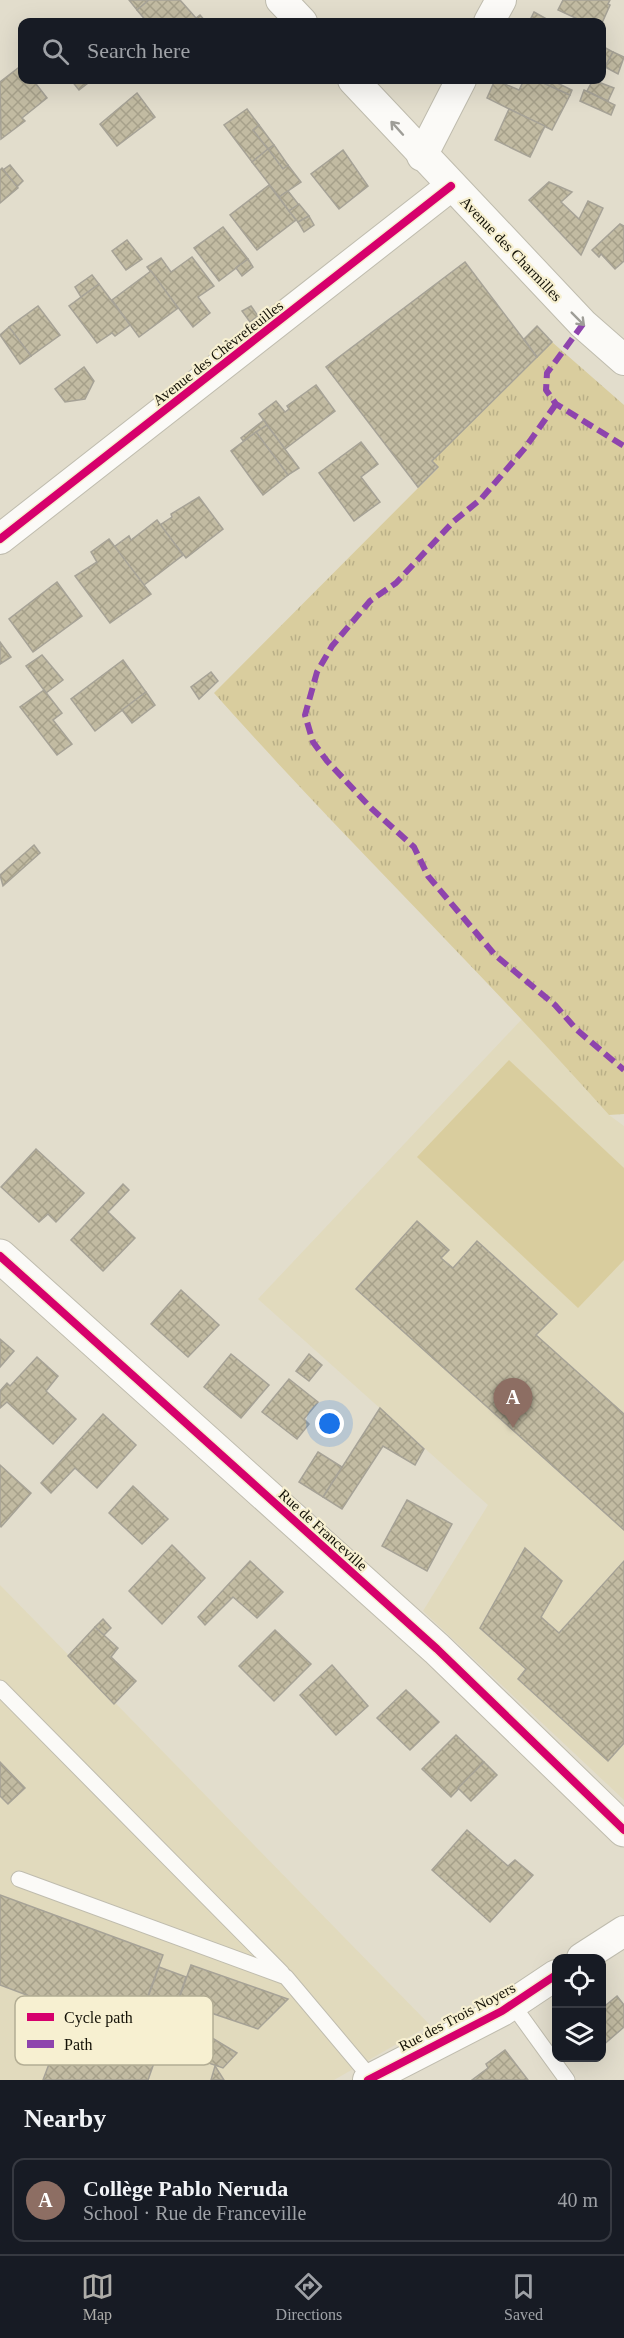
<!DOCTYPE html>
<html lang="en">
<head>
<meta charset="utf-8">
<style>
	:root { --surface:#171b24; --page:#20242c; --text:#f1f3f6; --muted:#9ea1a6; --line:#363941; --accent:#aeada9 }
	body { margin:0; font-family:Georgia,serif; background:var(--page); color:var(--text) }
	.controls { position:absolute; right:18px; bottom:18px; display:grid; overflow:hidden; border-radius:12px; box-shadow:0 6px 24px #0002 }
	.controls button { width:54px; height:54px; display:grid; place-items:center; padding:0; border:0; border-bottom:2px solid var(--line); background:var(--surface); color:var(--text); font:30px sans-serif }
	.you { position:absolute; left:330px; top:1424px; width:21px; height:21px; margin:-15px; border:4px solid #fff; border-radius:50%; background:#1a73e8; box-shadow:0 0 0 9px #1a73e833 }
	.badge { display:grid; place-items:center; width:39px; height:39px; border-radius:50%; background:var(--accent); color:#fff; font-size:20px; font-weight:700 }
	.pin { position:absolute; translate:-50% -50px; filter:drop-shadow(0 2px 3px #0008) }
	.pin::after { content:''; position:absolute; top:32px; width:21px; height:18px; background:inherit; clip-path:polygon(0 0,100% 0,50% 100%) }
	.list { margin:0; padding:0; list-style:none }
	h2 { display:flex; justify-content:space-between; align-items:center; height:78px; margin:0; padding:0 24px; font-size:26px }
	h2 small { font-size:20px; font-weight:400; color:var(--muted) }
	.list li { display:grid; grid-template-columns:39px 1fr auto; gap:18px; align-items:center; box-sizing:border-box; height:84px; margin:0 12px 12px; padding:0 12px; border:2px solid var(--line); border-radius:12px }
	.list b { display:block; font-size:22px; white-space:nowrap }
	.list p { margin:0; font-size:20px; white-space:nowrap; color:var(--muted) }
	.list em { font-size:20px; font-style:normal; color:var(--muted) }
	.icon { flex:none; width:33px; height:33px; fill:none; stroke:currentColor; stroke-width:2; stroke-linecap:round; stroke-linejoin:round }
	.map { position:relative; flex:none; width:624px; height:2080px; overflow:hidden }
	.search { position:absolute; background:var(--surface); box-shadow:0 6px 24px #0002; left:18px; right:18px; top:18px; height:66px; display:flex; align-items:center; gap:15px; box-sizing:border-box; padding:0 21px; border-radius:12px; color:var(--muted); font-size:22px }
	.sheet { height:174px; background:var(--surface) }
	nav { display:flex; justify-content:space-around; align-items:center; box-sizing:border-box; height:84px; border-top:2px solid var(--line); background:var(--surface); font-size:16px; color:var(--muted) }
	nav a { display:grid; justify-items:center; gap:3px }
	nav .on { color:var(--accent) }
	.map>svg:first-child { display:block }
	.built { fill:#e1dabd }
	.grass { fill:url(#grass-tufts) }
	.pitch { fill:#d9cd9e }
	.building { fill:url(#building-cross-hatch); stroke:#a6a296; stroke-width:1.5 }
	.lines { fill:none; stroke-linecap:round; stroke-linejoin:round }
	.service-casing { stroke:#bfbcae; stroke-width:17 }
	.minor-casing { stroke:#bfbcae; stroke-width:32 }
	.tertiary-casing { stroke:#bfbcae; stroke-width:35 }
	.service { stroke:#fbfaf7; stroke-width:15 }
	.minor { stroke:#fbfaf7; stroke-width:30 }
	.tertiary { stroke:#fbfaf7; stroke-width:33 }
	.quiet { stroke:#8e44ad; stroke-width:6; stroke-dasharray:12 6; stroke-linecap:butt }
	.cycleway-casing { stroke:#f7f0d1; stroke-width:11 }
	.cycleway { stroke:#d6006c; stroke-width:8 }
	.oneway { stroke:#9e9d97 }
	.labels { text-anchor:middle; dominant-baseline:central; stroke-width:4.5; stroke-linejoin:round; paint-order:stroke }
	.street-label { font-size:15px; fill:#131106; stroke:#f7f0d1 }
	.key { fill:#f7f0d1; stroke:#b3ad94; stroke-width:1.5 }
	.key-label { font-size:16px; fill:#131106 }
</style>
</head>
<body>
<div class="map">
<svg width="624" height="2080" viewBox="0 0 624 2080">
	<defs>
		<pattern id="grass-tufts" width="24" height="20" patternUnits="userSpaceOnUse" patternTransform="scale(1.5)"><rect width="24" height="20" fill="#d9cd9e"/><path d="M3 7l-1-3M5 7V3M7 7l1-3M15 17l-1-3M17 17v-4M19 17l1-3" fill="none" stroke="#b9af87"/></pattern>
		<pattern id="building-cross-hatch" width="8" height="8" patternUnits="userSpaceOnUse" patternTransform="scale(1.5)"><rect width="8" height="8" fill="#c2bba2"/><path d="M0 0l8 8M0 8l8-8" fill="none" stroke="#a6a08a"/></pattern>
	</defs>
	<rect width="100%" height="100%" fill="#e2ddcc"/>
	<g class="built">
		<polygon points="523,1018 609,1115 624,1126 624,1800 423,1611 488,1505 258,1299"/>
		<polygon points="0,1585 430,2025 334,2080 0,2080"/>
	</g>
	<path class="grass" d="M552,342L624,405V1114L609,1115C481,971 342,837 214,693L438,468L432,461Z"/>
	<polygon class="pitch" points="509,1060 624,1168 624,1260 578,1308 417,1157"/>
	<g class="building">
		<polygon points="129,0 149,0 137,10"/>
		<polygon points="149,0 180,0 196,18 200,15 206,22 147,22 137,10"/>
		<polygon points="563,0 610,0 608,4 610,5 602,23 584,22 558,10"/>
		<polygon points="534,12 552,22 529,22"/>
		<polygon points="602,46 613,52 605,67 602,65"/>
		<polygon points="613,52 624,57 618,74 605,67"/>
		<polygon points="22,65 22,80 33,80 47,98 22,118 25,121 1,139 0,82"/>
		<polygon points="71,80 92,80 79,90"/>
		<polygon points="495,80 519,90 524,80 537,80 570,95 552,130 487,98"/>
		<polygon points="537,80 551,80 572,90 570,95"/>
		<polygon points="593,80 614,88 608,101 587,91"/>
		<polygon points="584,90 615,105 611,115 580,101"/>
		<polygon points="137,93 155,117 117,146 100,124"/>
		<polygon points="247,109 259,125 253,130 268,149 252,162 224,125"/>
		<polygon points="509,109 545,126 530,157 495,140"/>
		<polygon points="259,125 274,145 268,149 253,130"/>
		<polygon points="274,145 288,165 283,169 268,149"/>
		<polygon points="268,149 283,169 288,165 301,182 279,197 252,162"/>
		<polygon points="343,150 368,186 339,209 311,174"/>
		<polygon points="10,165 23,181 17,187 3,170"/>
		<polygon points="2,168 18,188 0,203 0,170"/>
		<polygon points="549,182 572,192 561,202 579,219 588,201 603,208 581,255 529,200"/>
		<polygon points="269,185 296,220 257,250 230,215"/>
		<polygon points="288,191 299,205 289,211 279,197"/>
		<polygon points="299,204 309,216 298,222 289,211"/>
		<polygon points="309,216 314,225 304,232 298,222"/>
		<polygon points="620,224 624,226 624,261 615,269 601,254 599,257 592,250"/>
		<polygon points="223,227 248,259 219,281 194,248"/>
		<polygon points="127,240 142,259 126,270 112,251"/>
		<polygon points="192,257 214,286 198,297 210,313 193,327 147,267 161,258 171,272"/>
		<polygon points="248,259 253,267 242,276 236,268"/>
		<polygon points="465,262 537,357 432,461 438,467 418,487 326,367"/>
		<polygon points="151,271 178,308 139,337 112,300"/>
		<polygon points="92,275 99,284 81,297 75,287"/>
		<polygon points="99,284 130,325 115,336 112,333 97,343 69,306"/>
		<polygon points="38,306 60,335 31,356 9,327"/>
		<polygon points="251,306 258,316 250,322 242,311"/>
		<polygon points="537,326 552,342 537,357 524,339"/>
		<polygon points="9,327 31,356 20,364 0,335"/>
		<polygon points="84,367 94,381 85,399 65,402 55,389"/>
		<polygon points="316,385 335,411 285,449 259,414 276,401 285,412 289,409 287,406"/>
		<polygon points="264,420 267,425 244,442 241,438"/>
		<polygon points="267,425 299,468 288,475 256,432"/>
		<polygon points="256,432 288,475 263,495 231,451"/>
		<polygon points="361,442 378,464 361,477 380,502 354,521 319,473"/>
		<polygon points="199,497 223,529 186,558 160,525 172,517 171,514"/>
		<polygon points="157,520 183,555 144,585 114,547 129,536 131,540"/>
		<polygon points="109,539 151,594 110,623 75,576 97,562 91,552"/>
		<polygon points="57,582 82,616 33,652 9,619"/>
		<polygon points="0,642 11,657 0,664"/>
		<polygon points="42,655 63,680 46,693 26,666"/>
		<polygon points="123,660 146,692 95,731 71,699"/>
		<polygon points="211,672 218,681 199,699 191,687"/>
		<polygon points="44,690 62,713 53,720 72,744 57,755 20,707"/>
		<polygon points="146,692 155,705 132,723 122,710"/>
		<polygon points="34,845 40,853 3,886 0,875"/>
		<polygon points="36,1149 84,1193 56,1222 48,1214 39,1222 1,1187"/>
		<polygon points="123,1184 129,1190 108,1212 135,1238 103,1271 71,1240"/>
		<polygon points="417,1221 449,1250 441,1258 453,1268 477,1241 557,1314 536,1335 624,1414 624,1530 356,1289"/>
		<polygon points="181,1290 219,1325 188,1357 151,1324"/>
		<polygon points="0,1339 14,1351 0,1367"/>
		<polygon points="231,1354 269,1385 241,1418 204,1387"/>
		<polygon points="309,1354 322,1365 309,1381 296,1371"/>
		<polygon points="37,1357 58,1376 46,1391 76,1419 53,1444 7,1402 0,1408 0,1391 7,1383 10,1386"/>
		<polygon points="289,1379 318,1402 304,1419 309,1424 297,1439 262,1412"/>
		<polygon points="380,1408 424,1449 415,1465 383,1446 342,1509 323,1497"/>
		<polygon points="103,1414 136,1445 97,1488 75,1468 51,1493 41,1483"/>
		<polygon points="318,1452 342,1467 323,1497 299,1482"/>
		<polygon points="0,1465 31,1493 1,1527 0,1526"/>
		<polygon points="133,1486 168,1519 142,1544 109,1513"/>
		<polygon points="407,1500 452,1524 427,1571 382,1546"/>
		<polygon points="172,1545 205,1578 162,1624 129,1591"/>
		<polygon points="525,1548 562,1581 541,1617 559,1633 624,1561 624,1743 608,1761 518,1679 526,1669 480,1628"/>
		<polygon points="250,1561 283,1592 257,1618 233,1597 205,1625 198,1617"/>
		<polygon points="103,1619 111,1628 104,1635 95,1627"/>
		<polygon points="95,1627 118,1648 111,1657 136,1681 114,1704 68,1656"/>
		<polygon points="275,1630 311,1664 274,1701 239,1666"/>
		<polygon points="332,1665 368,1706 336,1735 300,1695"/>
		<polygon points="406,1690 439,1722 410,1750 377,1718"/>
		<polygon points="456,1735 484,1762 451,1797 422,1769"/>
		<polygon points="0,1762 25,1788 8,1804 0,1796"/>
		<polygon points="484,1762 497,1775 471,1801 458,1788"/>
		<polygon points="467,1830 508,1866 515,1860 533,1875 490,1922 432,1870"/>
		<polygon points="0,1895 163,1955 133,2036 160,2046 148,2080 43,2080 69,2011 0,1985"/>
		<polygon points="191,1965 288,1999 258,2029 211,2013 199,2030 237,2053 223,2068 162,2047"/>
		<polygon points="159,1967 186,1977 170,2024 142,2014"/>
		<polygon points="617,1996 624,2005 624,2027 602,2046 602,1999 606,2005"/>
		<polygon points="505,2050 528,2080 472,2080 488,2068 486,2064"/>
		<polygon points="215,2066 224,2080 211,2080"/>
	</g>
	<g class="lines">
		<g class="service-casing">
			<g id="service">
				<polyline points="0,1688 282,1973"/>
				<polyline points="19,1879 286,1977 371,2078"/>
				<polyline points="512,2004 567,2080"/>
			</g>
		</g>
		<g class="minor-casing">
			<g id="minor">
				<polyline points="281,0 302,22"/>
				<polyline points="489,22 501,0"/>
				<polyline points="353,80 583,324 624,360"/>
				<polyline points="422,156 461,80"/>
				<polyline points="0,539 451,186"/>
				<polyline points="582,1958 624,1931"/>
				<polyline points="368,2080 502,2011 556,1975"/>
			</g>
		</g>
		<g class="tertiary-casing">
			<polyline id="tertiary" points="0,1256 437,1649 624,1830"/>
		</g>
		<use href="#service" class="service"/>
		<use href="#minor" class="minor"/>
		<use href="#tertiary" class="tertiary"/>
		<g class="quiet">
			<polyline points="583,324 547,373 546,390 556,404 624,446"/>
			<polyline points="556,404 525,448 481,499 454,521 396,583 370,601 332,646 317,672 305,715 313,742 327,761 371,808 414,847 428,876 495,955 555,1005 577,1030 624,1070"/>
		</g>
		<g class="cycleway-casing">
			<g id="cycleway">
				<polyline points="0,539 451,186"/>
				<polyline points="0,1256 437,1649 624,1830"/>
				<polyline points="368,2080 502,2011 556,1975"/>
			</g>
		</g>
		<use href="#cycleway" class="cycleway"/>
	</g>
	<defs><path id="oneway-shaft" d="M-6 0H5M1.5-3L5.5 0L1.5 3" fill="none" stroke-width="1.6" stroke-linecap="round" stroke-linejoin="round" transform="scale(1.5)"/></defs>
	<g class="oneway">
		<use href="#oneway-shaft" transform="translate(397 128) rotate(-132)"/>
		<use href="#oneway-shaft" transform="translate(578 319) rotate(45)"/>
	</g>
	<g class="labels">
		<g class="street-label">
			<text transform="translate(511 249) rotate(46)">Avenue des Charmilles</text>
			<text transform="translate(218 353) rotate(-38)">Avenue des Chèvrefeuilles</text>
			<text transform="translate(323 1530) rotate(42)">Rue de Franceville</text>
			<text transform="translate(457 2017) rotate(-28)">Rue des Trois Noyers</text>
		</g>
	</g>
	<rect x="15" y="1996" width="198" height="69" rx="9" class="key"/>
	<rect x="27" y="2013" width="27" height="8" fill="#d6006c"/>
	<rect x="27" y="2040" width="27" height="8" fill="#8e44ad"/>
	<g class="key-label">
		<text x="64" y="2023">Cycle path</text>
		<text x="64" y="2050">Path</text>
	</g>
</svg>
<div class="controls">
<button><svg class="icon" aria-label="locate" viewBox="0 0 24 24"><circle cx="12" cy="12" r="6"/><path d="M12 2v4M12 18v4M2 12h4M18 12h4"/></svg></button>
<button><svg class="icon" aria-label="layers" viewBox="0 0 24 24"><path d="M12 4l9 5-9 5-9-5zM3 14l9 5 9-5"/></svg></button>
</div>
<div class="you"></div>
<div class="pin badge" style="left:513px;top:1428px;background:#8d6e63">A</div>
<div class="search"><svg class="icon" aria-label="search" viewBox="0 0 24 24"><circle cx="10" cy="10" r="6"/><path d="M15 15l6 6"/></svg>Search here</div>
</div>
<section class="sheet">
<h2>Nearby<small></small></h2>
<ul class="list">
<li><span class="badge" style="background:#8d6e63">A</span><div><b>Collège Pablo Neruda</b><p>School · Rue de Franceville</p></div><em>40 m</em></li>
</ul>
</section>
<nav>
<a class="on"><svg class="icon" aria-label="map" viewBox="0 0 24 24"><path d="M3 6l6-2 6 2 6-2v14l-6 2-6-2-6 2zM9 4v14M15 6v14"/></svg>Map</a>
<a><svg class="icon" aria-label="directions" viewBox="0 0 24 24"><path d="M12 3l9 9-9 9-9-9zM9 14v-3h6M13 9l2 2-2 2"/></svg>Directions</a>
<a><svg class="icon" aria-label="saved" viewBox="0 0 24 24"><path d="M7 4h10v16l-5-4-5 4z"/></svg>Saved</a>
</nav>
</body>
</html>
